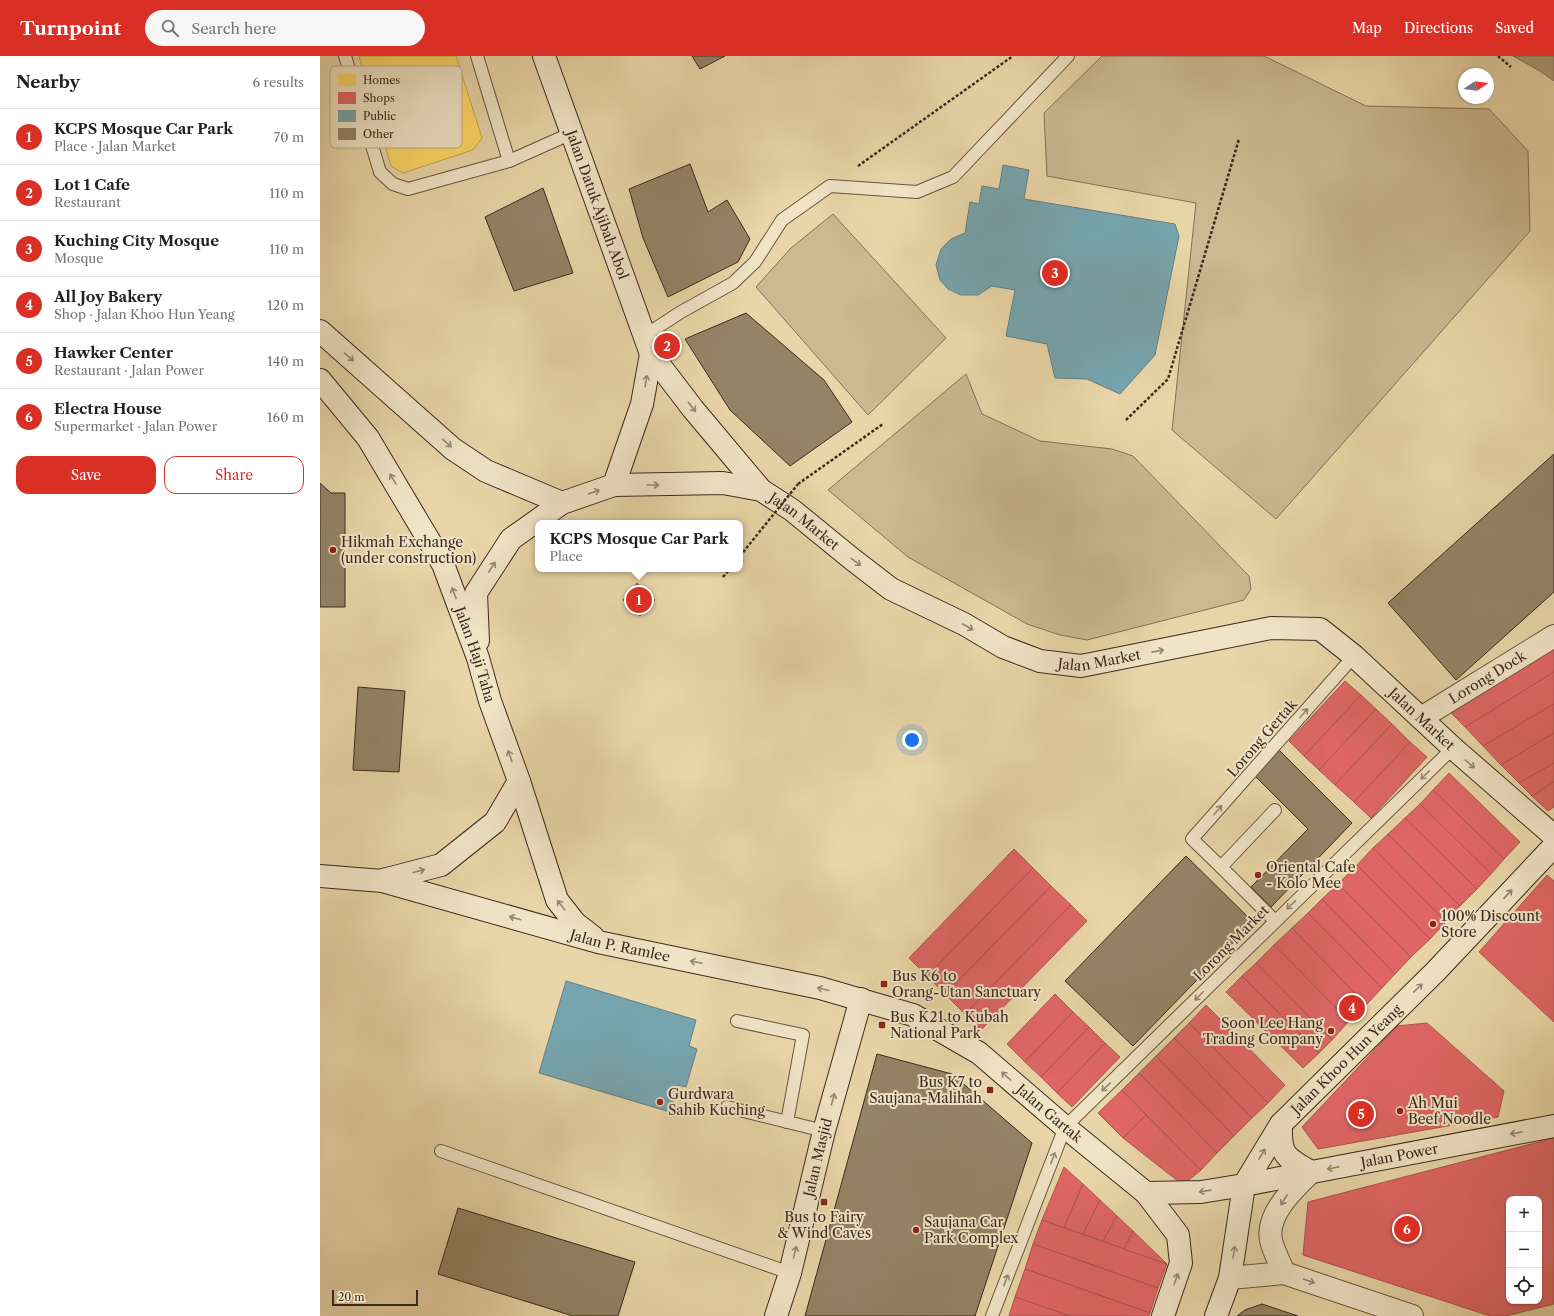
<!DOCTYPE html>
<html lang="en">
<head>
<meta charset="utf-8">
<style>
	:root { --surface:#fff; --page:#f6f6f6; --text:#202124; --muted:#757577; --line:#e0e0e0; --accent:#d93025 }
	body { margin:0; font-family:"Libre Caslon Text",serif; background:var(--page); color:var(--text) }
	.controls { position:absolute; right:12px; bottom:12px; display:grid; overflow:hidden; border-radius:8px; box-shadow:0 1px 3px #0004 }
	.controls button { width:36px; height:36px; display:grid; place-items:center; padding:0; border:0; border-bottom:1px solid var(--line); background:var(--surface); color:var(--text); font:20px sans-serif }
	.compass { position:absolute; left:1138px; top:12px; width:36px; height:36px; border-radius:50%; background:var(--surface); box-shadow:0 1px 3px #0004; rotate:77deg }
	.scale { position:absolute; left:12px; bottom:10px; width:86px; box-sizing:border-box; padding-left:4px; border:2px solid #3b2a1f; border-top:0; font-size:11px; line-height:14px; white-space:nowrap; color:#3b2a1f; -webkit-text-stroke:3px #f1e4c6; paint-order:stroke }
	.you { position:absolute; left:592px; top:684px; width:14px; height:14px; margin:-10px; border:3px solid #fff; border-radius:50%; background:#1a73e8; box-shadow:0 0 0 6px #1a73e833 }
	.badge { display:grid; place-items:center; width:26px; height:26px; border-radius:50%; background:var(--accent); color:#fff; font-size:13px; font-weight:700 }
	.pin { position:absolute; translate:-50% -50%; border:2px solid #fff; box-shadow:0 1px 4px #0006 }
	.popup { position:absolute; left:215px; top:464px; width:208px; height:52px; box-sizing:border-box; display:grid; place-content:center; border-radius:8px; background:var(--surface); filter:drop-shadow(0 1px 3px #0005); font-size:13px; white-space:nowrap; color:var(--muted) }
	.popup b { font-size:15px; color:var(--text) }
	.popup::after { content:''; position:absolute; left:50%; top:100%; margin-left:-8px; border:8px solid transparent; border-top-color:var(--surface) }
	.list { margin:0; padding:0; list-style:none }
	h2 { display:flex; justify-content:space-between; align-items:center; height:52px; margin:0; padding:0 16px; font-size:17px }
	h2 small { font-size:13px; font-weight:400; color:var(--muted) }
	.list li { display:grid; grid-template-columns:26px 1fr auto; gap:12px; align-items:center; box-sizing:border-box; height:56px; padding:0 16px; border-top:1px solid var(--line) }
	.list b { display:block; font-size:15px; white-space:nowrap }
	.list p { margin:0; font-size:13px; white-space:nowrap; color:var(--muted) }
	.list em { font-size:13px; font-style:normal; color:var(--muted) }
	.actions { display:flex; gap:8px; padding:12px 16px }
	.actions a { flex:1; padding:9px 0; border:1px solid var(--accent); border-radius:12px; text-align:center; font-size:14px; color:var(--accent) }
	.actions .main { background:var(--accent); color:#fff }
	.icon { flex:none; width:22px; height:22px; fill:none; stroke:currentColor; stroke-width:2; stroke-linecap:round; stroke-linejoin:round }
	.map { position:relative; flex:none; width:1234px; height:1260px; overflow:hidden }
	header { display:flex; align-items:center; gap:24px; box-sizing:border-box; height:56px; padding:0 20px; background:var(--accent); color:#fff }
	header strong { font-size:19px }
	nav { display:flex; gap:22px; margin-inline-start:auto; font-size:14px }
	.search { width:280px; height:36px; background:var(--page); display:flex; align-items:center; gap:10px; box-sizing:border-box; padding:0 14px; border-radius:22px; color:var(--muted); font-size:15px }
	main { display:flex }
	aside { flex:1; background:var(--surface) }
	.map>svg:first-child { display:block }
	.green { fill:#cbb991; stroke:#837258 }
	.water { fill:#ae9c79; stroke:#806e55 }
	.homes { fill:#ffd966; stroke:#c4a451 }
	.shops { fill:#e06666; stroke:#ae5451; fill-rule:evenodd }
	.public { fill:#76a5af; stroke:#648084 }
	.building { fill:#958366; stroke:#3b2a1f }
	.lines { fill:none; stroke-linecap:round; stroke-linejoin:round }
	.service-casing { stroke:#665541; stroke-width:14 }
	.minor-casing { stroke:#665541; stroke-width:24 }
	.secondary-casing { stroke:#3b2a1f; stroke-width:24 }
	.path { stroke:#3b2a1f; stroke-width:2.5; stroke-dasharray:3 2; stroke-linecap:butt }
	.service { stroke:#f1e4c6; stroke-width:12 }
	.minor { stroke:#f1e4c6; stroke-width:22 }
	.secondary { stroke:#f1e4c6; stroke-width:22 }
	.path-bridge { stroke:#3b2a1f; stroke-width:2.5; stroke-dasharray:3 2; stroke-linecap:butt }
	.oneway { stroke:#968772 }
	.poi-dot { fill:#8f2418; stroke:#f1e4c6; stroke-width:1.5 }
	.labels { text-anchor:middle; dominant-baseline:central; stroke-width:4; stroke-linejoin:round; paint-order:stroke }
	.street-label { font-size:14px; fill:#3b2a1f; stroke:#f1e4c6 }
	.poi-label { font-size:14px; fill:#3b2a1f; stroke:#f1e4c6; text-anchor:start }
	.key { fill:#f1e4c6; stroke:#baac94; stroke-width:1 }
	.key-label { font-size:11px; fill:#3b2a1f }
</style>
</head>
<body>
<header>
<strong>Turnpoint</strong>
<div class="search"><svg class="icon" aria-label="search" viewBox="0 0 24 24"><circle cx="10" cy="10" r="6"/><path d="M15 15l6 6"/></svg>Search here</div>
<nav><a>Map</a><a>Directions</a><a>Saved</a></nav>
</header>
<main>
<aside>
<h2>Nearby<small>6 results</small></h2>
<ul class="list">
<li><span class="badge">1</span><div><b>KCPS Mosque Car Park</b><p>Place · Jalan Market</p></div><em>70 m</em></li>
<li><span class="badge">2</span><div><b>Lot 1 Cafe</b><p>Restaurant</p></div><em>110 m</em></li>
<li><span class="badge">3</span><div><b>Kuching City Mosque</b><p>Mosque</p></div><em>110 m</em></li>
<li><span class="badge">4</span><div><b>All Joy Bakery</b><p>Shop · Jalan Khoo Hun Yeang</p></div><em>120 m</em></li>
<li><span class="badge">5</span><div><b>Hawker Center</b><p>Restaurant · Jalan Power</p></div><em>140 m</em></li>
<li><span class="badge">6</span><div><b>Electra House</b><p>Supermarket · Jalan Power</p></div><em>160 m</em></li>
</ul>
<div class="actions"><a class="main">Save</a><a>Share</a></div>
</aside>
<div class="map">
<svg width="1234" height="1260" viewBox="0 0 1234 1260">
	<rect width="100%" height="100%" fill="#e9d6a8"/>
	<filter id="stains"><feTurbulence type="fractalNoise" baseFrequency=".005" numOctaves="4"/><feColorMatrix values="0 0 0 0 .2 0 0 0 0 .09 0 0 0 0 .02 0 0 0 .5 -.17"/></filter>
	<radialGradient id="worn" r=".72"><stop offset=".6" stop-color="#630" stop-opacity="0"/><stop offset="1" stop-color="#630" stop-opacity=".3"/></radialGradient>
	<g class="green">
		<polygon points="782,0 944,0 1046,50 1169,53 1208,95 1210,175 956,463 852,374 876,147 727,120 724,57"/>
		<polygon points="513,158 626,282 548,359 436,231 471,192"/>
		<polygon points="646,318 662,358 720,385 792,393 813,400 929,520 931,533 924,544 767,584 740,579 707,568 588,501 508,434"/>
	</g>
	<polygon class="water" points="1193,0 1234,0 1234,25 1220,15"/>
	<polygon class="homes" points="39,0 136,0 162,82 153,94 83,117 71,110"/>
	<g class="shops">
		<polygon points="317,527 335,544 320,560 303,544"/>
		<polygon points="1234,591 1234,616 1145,671 1128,654"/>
		<polygon points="1234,616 1234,648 1163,690 1145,671"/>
		<polygon points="1025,625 1041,639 984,700 969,685"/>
		<polygon points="1041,639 1056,653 999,714 984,700"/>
		<polygon points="1234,648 1234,677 1181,709 1163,690"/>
		<polygon points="1056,653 1072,668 1015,729 999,714"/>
		<polygon points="1072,668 1090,686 1034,746 1015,729"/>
		<polygon points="1234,677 1234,707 1199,727 1181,709"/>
		<polygon points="1090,686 1107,701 1051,762 1034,746"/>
		<polygon points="1234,707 1234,726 1212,740 1199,727"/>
		<polygon points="1129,717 1200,786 1184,803 1113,734"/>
		<polygon points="1234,726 1234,751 1228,755 1212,740"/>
		<polygon points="1113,734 1184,803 1171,818 1100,748"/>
		<polygon points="1100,748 1171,818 1157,833 1085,762"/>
		<polygon points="1085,762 1157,833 1140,850 1068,778"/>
		<polygon points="1068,778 1140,850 1126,866 1053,792"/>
		<polygon points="1053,792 1126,866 1110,883 1037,809"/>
		<polygon points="694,793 713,812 607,920 589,902"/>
		<polygon points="1037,809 1110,883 1091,901 1018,828"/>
		<polygon points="713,812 731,830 625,938 607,920"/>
		<polygon points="1227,819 1234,825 1234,966 1159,896"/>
		<polygon points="1018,828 1091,901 1075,918 1002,843"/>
		<polygon points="731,830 751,849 645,958 625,938"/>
		<polygon points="1002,843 1075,918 1062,932 988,857"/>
		<polygon points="751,849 767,865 661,974 645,958"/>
		<polygon points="988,857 1062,932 1046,949 972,872"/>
		<polygon points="972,872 1046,949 1029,965 954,889"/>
		<polygon points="954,889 1029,965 1012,984 936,907"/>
		<polygon points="936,907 1012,984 999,997 922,920"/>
		<polygon points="922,920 999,997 983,1012 906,936"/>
		<polygon points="735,938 753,956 705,1006 687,988"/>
		<polygon points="886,949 965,1029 948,1047 869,967"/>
		<polygon points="753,956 769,971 721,1021 705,1006"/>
		<polygon points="869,967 948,1047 932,1062 854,982"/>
		<polygon points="1107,967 1184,1035 1178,1061 998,1093 982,1071 1077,970"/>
		<polygon points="769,971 785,987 737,1037 721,1021"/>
		<polygon points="854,982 932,1062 914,1080 836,1000"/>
		<polygon points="785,987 800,1001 752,1051 737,1037"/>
		<polygon points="836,1000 914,1080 897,1097 819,1017"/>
		<polygon points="819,1017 897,1097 881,1114 802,1034"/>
		<polygon points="802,1034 826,1059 803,1082 778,1057"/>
		<polygon points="826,1059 881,1114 863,1129 803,1082"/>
		<path d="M1234,1082V1248L1186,1260H1170L983,1199L988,1146ZM1189,1143H1219V1245H1189Z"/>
		<polygon points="744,1111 763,1128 744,1172 722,1164"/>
		<polygon points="763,1128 780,1144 763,1178 744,1172"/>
		<polygon points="780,1144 797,1160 783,1185 763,1178"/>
		<polygon points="797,1160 813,1175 804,1193 783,1185"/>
		<polygon points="722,1164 847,1208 838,1232 713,1188"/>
		<polygon points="813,1175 847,1208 804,1193"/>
		<polygon points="713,1188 838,1232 830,1257 705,1213"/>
		<polygon points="705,1213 830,1257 829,1260 750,1260 695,1241"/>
		<polygon points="695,1241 750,1260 689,1260"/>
	</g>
	<g class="public">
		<polygon points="683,109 709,114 704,143 855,168 859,180 835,299 800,338 767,323 735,322 727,288 686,280 695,234 672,230 658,239 641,239 628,233 620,224 616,209 621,193 631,183 645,177 650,146 659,148 662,130 679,133"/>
		<polygon points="246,925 376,964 369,990 377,993 366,1031 358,1029 350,1056 219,1017"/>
	</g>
	<g class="building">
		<polygon points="372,0 405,0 380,13"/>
		<polygon points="370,108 388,156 407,144 430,183 418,206 348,241 323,182 309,133"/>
		<polygon points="223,132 253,217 194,235 165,161"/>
		<polygon points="426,257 504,324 532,366 470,410 410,354 365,283"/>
		<polygon points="1234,398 1234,536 1136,624 1068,547"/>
		<polygon points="0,427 11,437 25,437 25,551 0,551"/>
		<polygon points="38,631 85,635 79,716 33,714"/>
		<polygon points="959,694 1032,767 951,851 931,831 988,773 934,719"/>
		<polygon points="866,800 933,866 813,990 745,925"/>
		<polygon points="557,998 632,1018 712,1087 655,1260 485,1260"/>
		<polygon points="138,1152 315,1206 298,1260 253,1260 118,1218"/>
		<polygon points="942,1248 978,1260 917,1260 925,1254"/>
	</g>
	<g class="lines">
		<g class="service-casing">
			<g id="service">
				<polyline points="25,0 60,116 73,128 88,133 189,105 157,0"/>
				<polyline points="189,105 252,77"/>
				<polyline points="324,280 361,256 413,227 435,206 462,164 510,130 597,136 633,121 748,0"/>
				<polyline points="955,754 901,811 872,783 1034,600"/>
				<polyline points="901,811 955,865"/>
				<polyline points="417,965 483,979 467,1066"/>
				<polyline points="407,1051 504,1075"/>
				<polyline points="121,1095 470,1217"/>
				<polyline points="672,1260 745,1071 1133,692"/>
			</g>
		</g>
		<g class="minor-casing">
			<g id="minor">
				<path id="s1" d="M1101,662L1234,580"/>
				<path d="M964,1217C960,1207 955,1198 952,1188C943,1161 973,1133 991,1116"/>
				<polyline points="910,1222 964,1217 1092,1260"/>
			</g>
		</g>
		<g class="secondary-casing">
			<g id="secondary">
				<path id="s2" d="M224,0L331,298L373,353L441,434"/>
				<polyline points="0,275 133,393 166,415 242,447"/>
				<path id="s3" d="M0,324L48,382L123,508L158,602L170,645L199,725L237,844L255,867L273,881"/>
				<path id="s4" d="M294,429L403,427L441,434L472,454L532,503L571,533L644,568L683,591L720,605L761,610L951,572L1000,573L1034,600L1133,692L1234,780"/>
				<polyline points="158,585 156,537 191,483 242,447 294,429 322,348 331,298"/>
				<path id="s5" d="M0,820L62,825L278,886L500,932L593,959L659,997L745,1071L826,1137L881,1136L924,1129L1234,1070"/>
				<polyline points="63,824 121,809 175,766 199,725"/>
				<path d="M961,1068C960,1100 965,1101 991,1116"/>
				<polyline points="826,1137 858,1179 861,1207 843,1260"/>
				<path id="s6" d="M456,1260L470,1217L504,1075L541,943"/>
				<path id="s7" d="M896,1260L910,1222L924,1129L961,1068L1116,915L1234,790"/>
			</g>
		</g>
		<g class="path">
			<polyline points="1178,0 1191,11"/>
			<polyline points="538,110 693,0"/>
			<polyline points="806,364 848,323 919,83"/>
			<polyline points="478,428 563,368"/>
			<polyline points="403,521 410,513"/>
		</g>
		<use href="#service" class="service"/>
		<use href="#minor" class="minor"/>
		<use href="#secondary" class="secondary"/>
		<polyline class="path-bridge" points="420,500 478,428"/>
	</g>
	<defs><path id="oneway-shaft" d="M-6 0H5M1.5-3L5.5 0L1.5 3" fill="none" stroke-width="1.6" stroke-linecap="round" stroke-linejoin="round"/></defs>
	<g class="oneway">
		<use href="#oneway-shaft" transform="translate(29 301) rotate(41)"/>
		<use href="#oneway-shaft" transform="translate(326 325) rotate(-81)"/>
		<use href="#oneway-shaft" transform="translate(372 351) rotate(52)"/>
		<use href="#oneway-shaft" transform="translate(127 387) rotate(41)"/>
		<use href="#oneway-shaft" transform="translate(73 423) rotate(-121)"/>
		<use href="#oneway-shaft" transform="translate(333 429)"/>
		<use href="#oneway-shaft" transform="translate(274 436) rotate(-19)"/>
		<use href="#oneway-shaft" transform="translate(536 506) rotate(37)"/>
		<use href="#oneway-shaft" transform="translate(172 511) rotate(-57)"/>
		<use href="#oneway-shaft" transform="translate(134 537) rotate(-111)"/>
		<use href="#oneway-shaft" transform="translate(648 571) rotate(30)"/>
		<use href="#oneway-shaft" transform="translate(838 595) rotate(-11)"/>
		<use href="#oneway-shaft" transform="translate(984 657) rotate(-49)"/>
		<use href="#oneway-shaft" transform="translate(190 700) rotate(-109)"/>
		<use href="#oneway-shaft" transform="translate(1150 708) rotate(41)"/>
		<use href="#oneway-shaft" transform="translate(1105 719) rotate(136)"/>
		<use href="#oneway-shaft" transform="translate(898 754) rotate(-49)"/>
		<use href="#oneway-shaft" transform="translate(99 815) rotate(-15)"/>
		<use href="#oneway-shaft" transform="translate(1188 838) rotate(-47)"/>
		<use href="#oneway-shaft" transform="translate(241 849) rotate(-128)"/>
		<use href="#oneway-shaft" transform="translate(971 849) rotate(136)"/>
		<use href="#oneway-shaft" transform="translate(195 862) rotate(-164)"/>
		<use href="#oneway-shaft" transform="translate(376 906) rotate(-168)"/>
		<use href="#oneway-shaft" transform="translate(1098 932) rotate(-44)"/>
		<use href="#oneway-shaft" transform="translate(503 933) rotate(-166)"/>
		<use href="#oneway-shaft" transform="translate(879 940) rotate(135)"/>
		<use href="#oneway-shaft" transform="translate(686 1020) rotate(-139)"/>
		<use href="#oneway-shaft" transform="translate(786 1031) rotate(136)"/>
		<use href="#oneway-shaft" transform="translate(513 1043) rotate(-75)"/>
		<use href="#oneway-shaft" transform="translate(1196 1077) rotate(169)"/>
		<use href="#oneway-shaft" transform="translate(942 1098) rotate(-59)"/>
		<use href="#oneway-shaft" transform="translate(733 1102) rotate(-69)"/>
		<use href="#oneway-shaft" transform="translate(1013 1112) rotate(169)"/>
		<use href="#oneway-shaft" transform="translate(885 1135) rotate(172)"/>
		<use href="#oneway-shaft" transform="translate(964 1144) rotate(122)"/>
		<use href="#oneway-shaft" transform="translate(475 1196) rotate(-76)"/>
		<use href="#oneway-shaft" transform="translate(914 1196) rotate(-81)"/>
		<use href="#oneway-shaft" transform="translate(856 1223) rotate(-71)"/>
		<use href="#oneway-shaft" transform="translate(686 1224) rotate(-69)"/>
		<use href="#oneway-shaft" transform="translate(989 1225) rotate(19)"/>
	</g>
	<g class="poi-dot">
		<circle cx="13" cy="494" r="4"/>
		<circle cx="938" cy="819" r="4"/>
		<circle cx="1113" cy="868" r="4"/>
		<rect x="560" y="924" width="8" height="8" rx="2"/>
		<rect x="558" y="965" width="8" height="8" rx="2"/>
		<circle cx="1011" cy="975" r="4"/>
		<rect x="666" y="1030" width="8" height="8" rx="2"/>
		<circle cx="340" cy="1046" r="4"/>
		<circle cx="1080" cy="1055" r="4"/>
		<rect x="500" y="1142" width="8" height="8" rx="2"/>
		<circle cx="596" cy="1174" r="4"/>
	</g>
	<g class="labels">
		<g class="street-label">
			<text stroke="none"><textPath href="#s2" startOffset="158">Jalan Datuk Ajibah Abol</textPath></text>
			<text stroke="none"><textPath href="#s4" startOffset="201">Jalan Market</textPath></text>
			<text stroke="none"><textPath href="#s3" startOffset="318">Jalan Haji Taha</textPath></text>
			<text stroke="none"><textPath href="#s4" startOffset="537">Jalan Market</textPath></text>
			<text stroke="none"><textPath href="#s1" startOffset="78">Lorong Dock</textPath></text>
			<text stroke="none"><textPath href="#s4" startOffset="897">Jalan Market</textPath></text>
			<text transform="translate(942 682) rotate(-49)">Lorong Gertak</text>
			<text transform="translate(911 887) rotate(-45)">Lorong Market</text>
			<text stroke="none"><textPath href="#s5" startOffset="309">Jalan P. Ramlee</textPath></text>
			<text stroke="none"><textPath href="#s7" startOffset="298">Jalan Khoo Hun Yeang</textPath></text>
			<text stroke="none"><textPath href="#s5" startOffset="779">Jalan Gartak</textPath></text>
			<text stroke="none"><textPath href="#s5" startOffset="1161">Jalan Power</textPath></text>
			<text stroke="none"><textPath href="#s6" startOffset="164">Jalan Masjid</textPath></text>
		</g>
		<g class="poi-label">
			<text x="21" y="486">Hikmah Exchange<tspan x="21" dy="16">(under construction)</tspan></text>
			<text x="946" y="811">Oriental Cafe<tspan x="946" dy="16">- Kolo Mee</tspan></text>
			<text x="1121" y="860">100% Discount<tspan x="1121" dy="16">Store</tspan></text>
			<text x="572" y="920">Bus K6 to<tspan x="572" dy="16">Orang-Utan Sanctuary</tspan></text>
			<text x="570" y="961">Bus K21 to Kubah<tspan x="570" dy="16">National Park</tspan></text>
			<text x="1003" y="967" text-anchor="end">Soon Lee Hang<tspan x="1003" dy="16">Trading Company</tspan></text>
			<text x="662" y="1026" text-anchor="end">Bus K7 to<tspan x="662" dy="16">Saujana-Malihah</tspan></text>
			<text x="348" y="1038">Gurdwara<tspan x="348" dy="16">Sahib Kuching</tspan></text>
			<text x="1088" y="1047">Ah Mui<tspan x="1088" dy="16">Beef Noodle</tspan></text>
			<text x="504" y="1161" text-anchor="middle">Bus to Fairy<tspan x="504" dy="16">&amp; Wind Caves</tspan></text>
			<text x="604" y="1166">Saujana Car<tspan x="604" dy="16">Park Complex</tspan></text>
		</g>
	</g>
	<rect x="10" y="10" width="132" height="82" rx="6" class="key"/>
	<rect x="18" y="18" width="18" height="12" fill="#ffd966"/>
	<rect x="18" y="36" width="18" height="12" fill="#e06666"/>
	<rect x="18" y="54" width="18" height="12" fill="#76a5af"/>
	<rect x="18" y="72" width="18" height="12" fill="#958366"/>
	<g class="key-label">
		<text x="43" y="28">Homes</text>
		<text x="43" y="46">Shops</text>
		<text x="43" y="64">Public</text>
		<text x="43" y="82">Other</text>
	</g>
	<rect width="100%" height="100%" filter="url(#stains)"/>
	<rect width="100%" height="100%" fill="url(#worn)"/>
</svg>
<div class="controls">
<button>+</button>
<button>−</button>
<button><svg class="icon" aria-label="locate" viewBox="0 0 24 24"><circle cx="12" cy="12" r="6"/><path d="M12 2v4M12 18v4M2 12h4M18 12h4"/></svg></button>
</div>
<svg class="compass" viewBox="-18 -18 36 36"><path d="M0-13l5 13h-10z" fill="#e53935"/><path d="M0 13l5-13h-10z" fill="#757577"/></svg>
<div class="scale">20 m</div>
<div class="you"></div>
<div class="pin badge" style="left:319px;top:544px">1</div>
<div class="popup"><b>KCPS Mosque Car Park</b>Place</div>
<div class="pin badge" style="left:347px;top:290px">2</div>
<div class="pin badge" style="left:735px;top:217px">3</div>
<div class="pin badge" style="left:1032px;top:952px">4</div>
<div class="pin badge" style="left:1041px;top:1058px">5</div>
<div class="pin badge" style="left:1087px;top:1173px">6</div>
</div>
</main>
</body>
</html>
